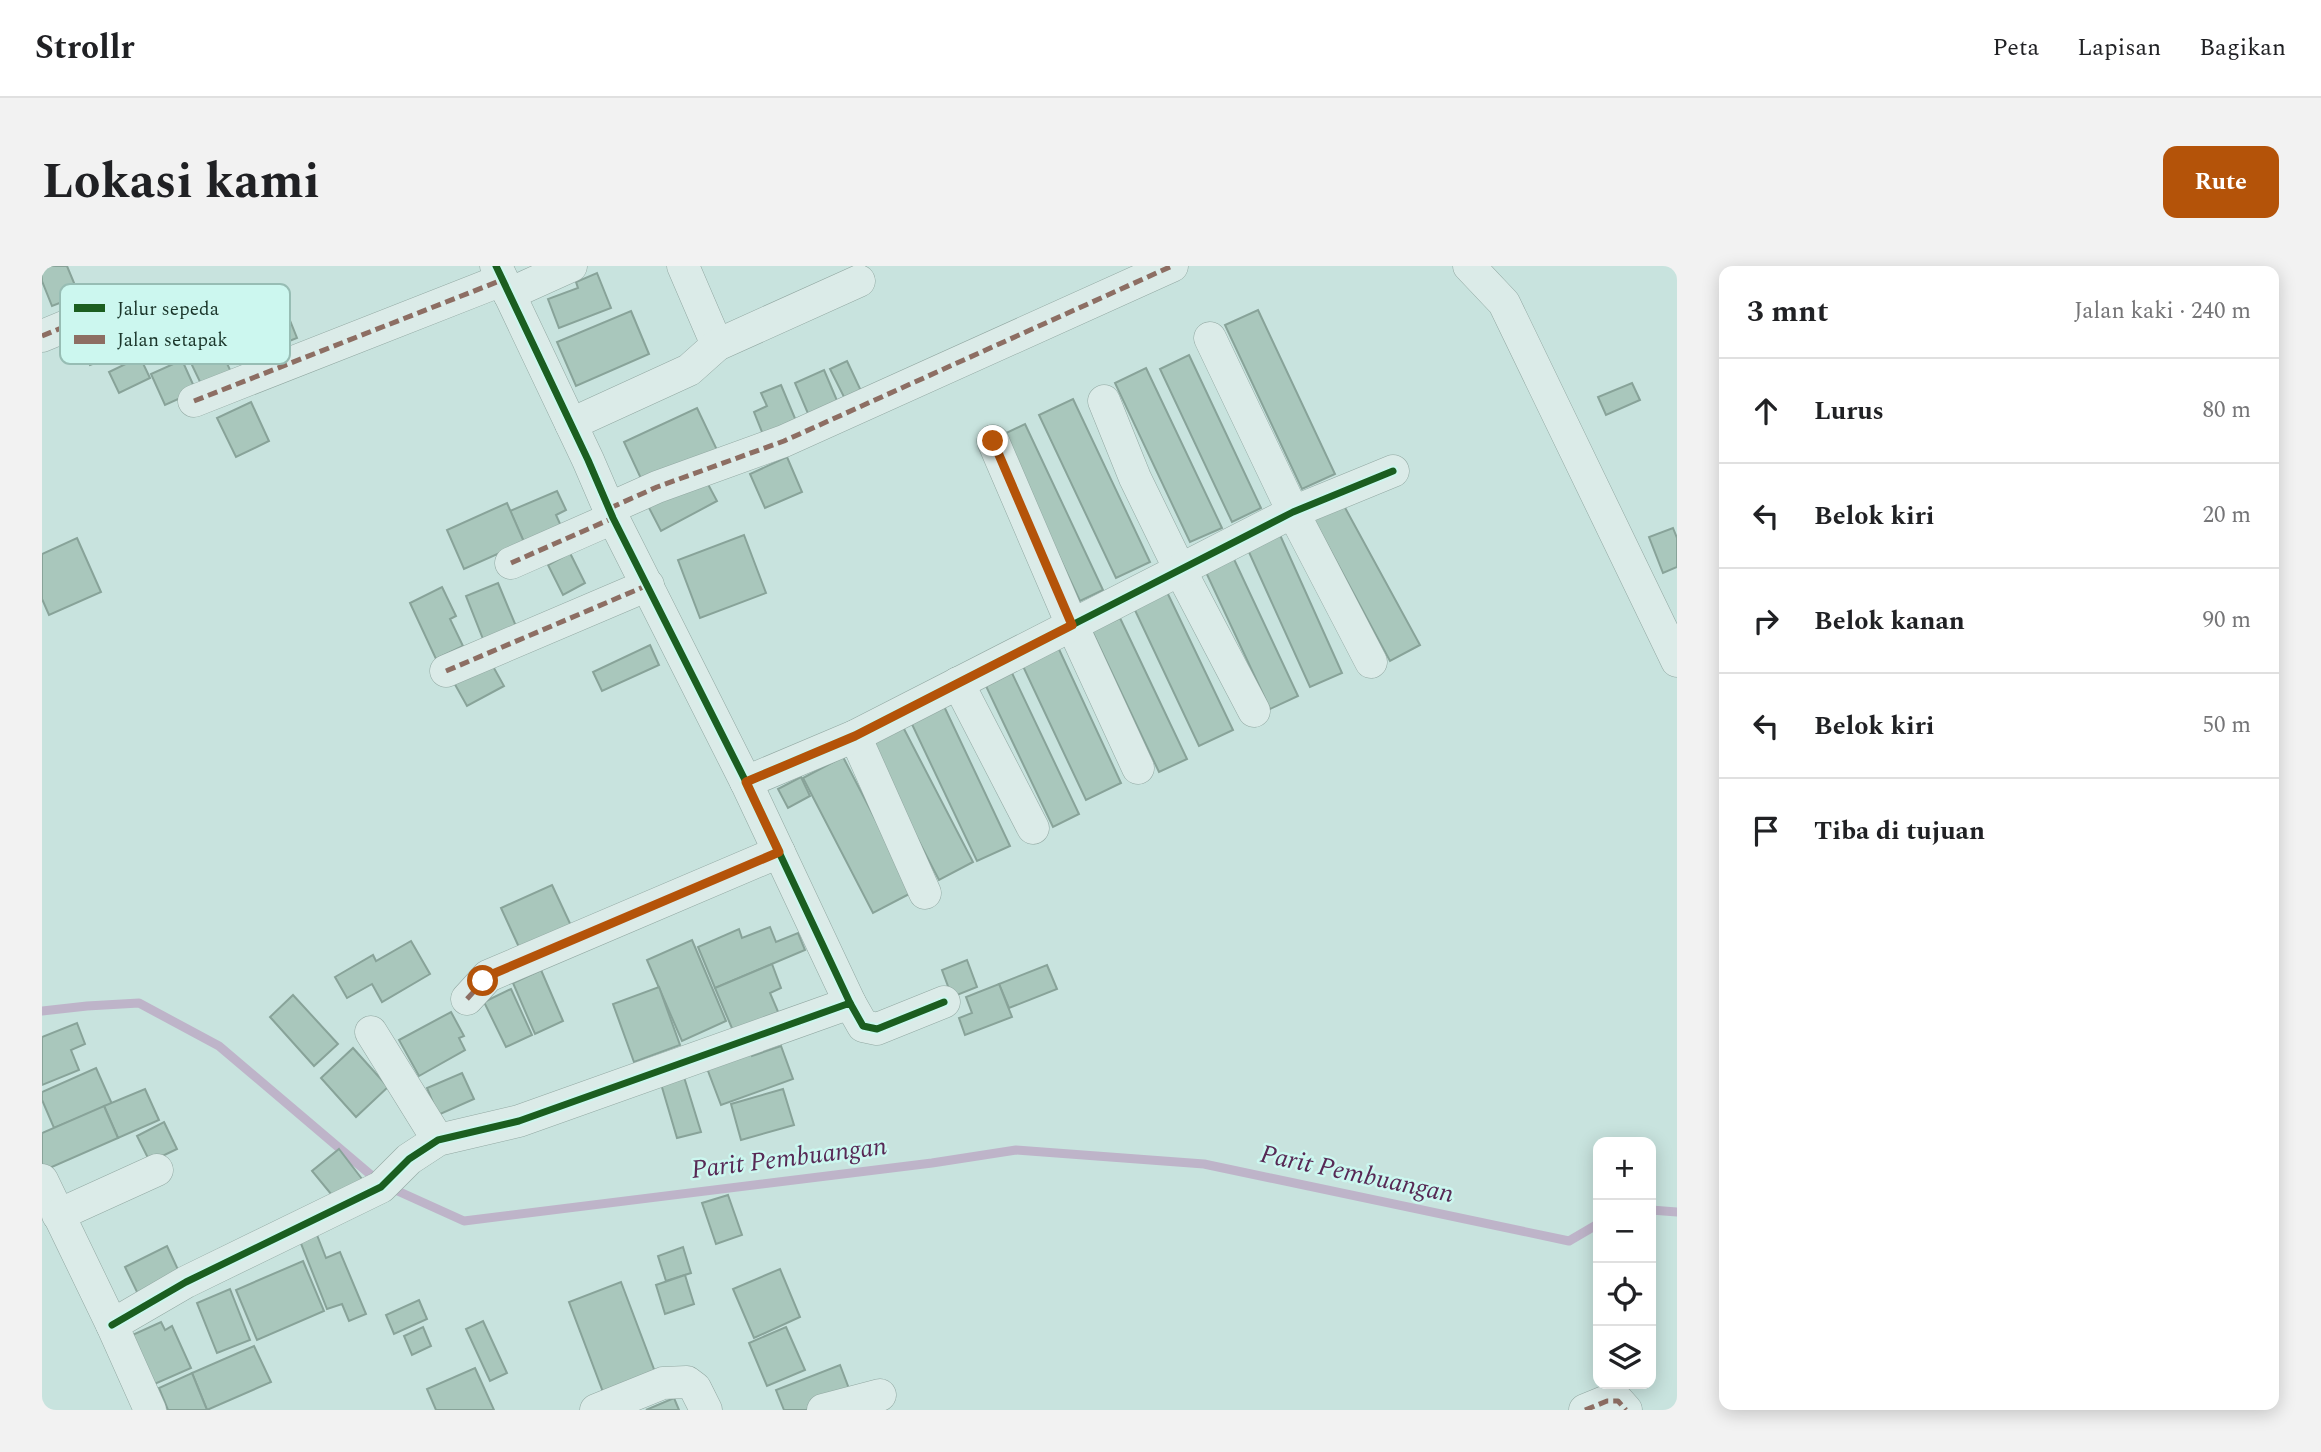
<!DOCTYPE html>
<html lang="id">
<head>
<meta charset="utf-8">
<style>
	:root { --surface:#fff; --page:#f2f2f2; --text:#202124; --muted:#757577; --line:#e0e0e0; --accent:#b45309 }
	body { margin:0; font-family:Spectral,serif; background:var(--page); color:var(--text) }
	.controls { position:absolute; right:21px; bottom:21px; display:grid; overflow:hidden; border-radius:14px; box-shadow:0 4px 18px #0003 }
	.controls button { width:63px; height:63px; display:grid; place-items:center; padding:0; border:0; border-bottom:2px solid var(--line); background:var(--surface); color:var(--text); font:35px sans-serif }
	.stop { position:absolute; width:21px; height:21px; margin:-16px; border:5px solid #b45309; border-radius:50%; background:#fff }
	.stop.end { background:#b45309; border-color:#fff; box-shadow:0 2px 7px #0008 }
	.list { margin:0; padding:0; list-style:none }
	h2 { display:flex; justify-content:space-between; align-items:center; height:91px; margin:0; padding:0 28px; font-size:30px }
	h2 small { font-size:23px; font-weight:400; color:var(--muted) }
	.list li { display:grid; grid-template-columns:46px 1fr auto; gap:21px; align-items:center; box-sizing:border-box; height:105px; padding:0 28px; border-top:2px solid var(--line) }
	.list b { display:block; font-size:26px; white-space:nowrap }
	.list em { font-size:23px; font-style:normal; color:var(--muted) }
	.icon { flex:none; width:38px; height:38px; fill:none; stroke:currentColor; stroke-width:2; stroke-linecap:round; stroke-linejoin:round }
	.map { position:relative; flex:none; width:1635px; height:1144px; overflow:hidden; border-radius:14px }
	header { display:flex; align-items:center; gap:42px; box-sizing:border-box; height:98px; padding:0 35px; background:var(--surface); border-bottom:2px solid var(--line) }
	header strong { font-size:33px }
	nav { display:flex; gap:38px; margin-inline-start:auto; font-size:24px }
	.intro { display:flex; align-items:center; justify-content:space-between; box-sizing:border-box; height:168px; padding:0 42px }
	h1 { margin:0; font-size:49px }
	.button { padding:18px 32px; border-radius:14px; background:var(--accent); color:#fff; font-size:24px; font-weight:700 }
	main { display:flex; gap:42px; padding:0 42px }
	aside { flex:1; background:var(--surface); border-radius:14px; box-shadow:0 4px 18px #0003 }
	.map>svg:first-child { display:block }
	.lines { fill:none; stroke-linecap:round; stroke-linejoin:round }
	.stream { stroke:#beb4c9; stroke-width:9 }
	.building { fill:#a9c7bc; stroke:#88a399; stroke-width:2 }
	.minor-casing { stroke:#92a8a2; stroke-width:33 }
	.minor { stroke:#dbebe8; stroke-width:32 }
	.quiet { stroke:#8d6e63; stroke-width:5; stroke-dasharray:10 5; stroke-linecap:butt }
	.cycleway-casing { stroke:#ccf7ef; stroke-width:11 }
	.cycleway { stroke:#1b5e20; stroke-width:7 }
	.route { stroke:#b45309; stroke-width:9 }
	.labels { text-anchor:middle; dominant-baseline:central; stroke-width:5; stroke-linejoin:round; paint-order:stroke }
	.water-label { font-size:26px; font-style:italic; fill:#572955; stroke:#ccf7ef }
	.key { fill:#ccf7ef; stroke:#97bdb4; stroke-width:2 }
	.key-label { font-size:19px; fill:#1b362b }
</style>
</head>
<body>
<header>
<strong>Strollr</strong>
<nav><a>Peta</a><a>Lapisan</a><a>Bagikan</a></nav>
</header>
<div class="intro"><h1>Lokasi kami</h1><a class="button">Rute</a></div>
<main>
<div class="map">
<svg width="1635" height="1144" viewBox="0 0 1635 1144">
	<rect width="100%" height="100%" fill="#c8e3de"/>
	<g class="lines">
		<g class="stream">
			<polyline points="0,745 45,740 97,737 177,780 336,915"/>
			<polyline points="349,922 422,955 890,897 974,884 1162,898 1527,975 1556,958"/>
			<polyline points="1609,944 1635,946"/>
		</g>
	</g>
	<g class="building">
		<polygon points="0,0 25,0 42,41 25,48 20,36 10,40 0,15"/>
		<polygon points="555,7 569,42 517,62 506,33 536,22 534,16"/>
		<polygon points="237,27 255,72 195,96 177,51"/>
		<polygon points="1216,44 1293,208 1260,223 1183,59"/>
		<polygon points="589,45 607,88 534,120 515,76"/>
		<polygon points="175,54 184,73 176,78 189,106 160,120 137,72"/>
		<polygon points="77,57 87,85 48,99 38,72"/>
		<polygon points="1147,89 1219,242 1190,256 1118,103"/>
		<polygon points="98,91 108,112 77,127 67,106"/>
		<polygon points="140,94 154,125 123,139 109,108"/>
		<polygon points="805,95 820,127 804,135 788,103"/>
		<polygon points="1104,102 1180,262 1148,276 1073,117"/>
		<polygon points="782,104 799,144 770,157 753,117"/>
		<polygon points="1590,117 1598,134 1564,149 1556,131"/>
		<polygon points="739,119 757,162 724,176 712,146 725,140 719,127"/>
		<polygon points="1031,133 1108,296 1074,312 997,149"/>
		<polygon points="209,136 227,175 194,191 175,152"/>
		<polygon points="655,142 675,184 602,219 582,176"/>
		<polygon points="983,158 1061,324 1038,335 960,169"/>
		<polygon points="745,191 760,226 723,242 708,208"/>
		<polygon points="660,207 675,235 619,265 604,236"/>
		<polygon points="515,225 524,244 514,249 519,260 482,276 468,245"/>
		<polygon points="465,237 482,276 422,303 405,264"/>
		<polygon points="1301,238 1378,379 1348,395 1272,254"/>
		<polygon points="1631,262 1635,272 1635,301 1621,307 1607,271"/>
		<polygon points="702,269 724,327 658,352 636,294"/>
		<polygon points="1238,269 1300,407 1268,421 1206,284"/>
		<polygon points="35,272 59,326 7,349 0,333 0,288"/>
		<polygon points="528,287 543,317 521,329 506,299"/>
		<polygon points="1190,289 1256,430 1228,443 1162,302"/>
		<polygon points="456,317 476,365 443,378 424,330"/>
		<polygon points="400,321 414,350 408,353 421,380 394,393 368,337"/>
		<polygon points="1124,324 1191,464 1157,480 1091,340"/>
		<polygon points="1078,352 1145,493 1117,506 1050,365"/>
		<polygon points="608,379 617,399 560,425 551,406"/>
		<polygon points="1015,379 1079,517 1044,534 979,396"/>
		<polygon points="448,395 462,420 425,440 411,415"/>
		<polygon points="969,405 1037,548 1011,561 943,418"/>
		<polygon points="900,436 968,580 935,595 867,452"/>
		<polygon points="861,461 931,596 897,614 827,479"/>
		<polygon points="801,491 871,626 831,647 761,512"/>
		<polygon points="759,511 768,530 746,542 736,523"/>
		<polygon points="510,619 532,666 481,690 459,642"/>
		<polygon points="728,661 734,676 756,667 763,684 673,722 656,681 697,663 700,672"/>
		<polygon points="650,674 684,755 640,775 605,694"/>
		<polygon points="369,675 388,708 340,736 330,718 305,732 293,711 331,689 334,695"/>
		<polygon points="925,694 935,721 910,731 900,704"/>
		<polygon points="730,698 739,722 728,727 737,748 692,767 673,722"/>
		<polygon points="1005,699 1015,723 967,742 957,718"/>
		<polygon points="499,704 521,755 493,768 471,717"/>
		<polygon points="957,718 970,751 923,769 917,752 930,747 924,731"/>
		<polygon points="617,721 638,779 592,796 571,738"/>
		<polygon points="469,723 490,769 464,781 442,736"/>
		<polygon points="251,729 296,778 272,800 228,751"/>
		<polygon points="409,746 422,770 417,772 423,784 377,810 357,774"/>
		<polygon points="35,757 43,778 29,784 37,804 0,819 0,771"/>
		<polygon points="707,780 710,790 739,780 751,813 679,839 663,797"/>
		<polygon points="311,782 346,821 314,851 279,812"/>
		<polygon points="54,802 70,838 12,862 0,834 0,826"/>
		<polygon points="420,807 432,833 396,849 385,822"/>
		<polygon points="642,811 659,866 635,872 619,818"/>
		<polygon points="103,823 117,854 76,872 62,840"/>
		<polygon points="741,823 752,859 699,874 689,838"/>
		<polygon points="62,840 76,872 3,904 0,898 0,867"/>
		<polygon points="122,856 135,883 108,896 95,870"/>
		<polygon points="297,883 320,913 294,934 270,905"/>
		<polygon points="686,929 700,969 674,978 660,937"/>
		<polygon points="275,969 284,992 298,986 324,1048 307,1055 300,1038 285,1043 258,975"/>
		<polygon points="125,980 138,1008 96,1028 83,1001"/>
		<polygon points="641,981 649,1007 624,1015 616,990"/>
		<polygon points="261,995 282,1045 215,1074 194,1024"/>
		<polygon points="738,1003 758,1051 712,1072 691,1023"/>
		<polygon points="643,1009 652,1038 623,1048 614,1019"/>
		<polygon points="579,1016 613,1106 561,1126 527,1036"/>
		<polygon points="188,1023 208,1074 175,1087 155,1037"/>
		<polygon points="377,1034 385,1053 352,1068 344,1049"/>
		<polygon points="441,1055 465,1107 448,1115 424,1063"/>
		<polygon points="119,1056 123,1064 130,1060 149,1102 108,1120 86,1071"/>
		<polygon points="381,1061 389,1080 370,1089 362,1070"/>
		<polygon points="744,1061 763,1104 725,1120 707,1077"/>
		<polygon points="212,1080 229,1116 165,1144 150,1107"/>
		<polygon points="798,1099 809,1128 767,1144 742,1144 734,1124"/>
		<polygon points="433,1102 452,1144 394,1144 385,1123"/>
		<polygon points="150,1107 165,1144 126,1144 117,1122"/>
		<polygon points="632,1132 637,1144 604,1144"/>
	</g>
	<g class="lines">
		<g class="minor-casing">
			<g id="minor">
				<polyline points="454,0 546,194 571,252 704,516 808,737"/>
				<polyline points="641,0 675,79"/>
				<polyline points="1427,0 1462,37 1635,395"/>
				<polyline points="467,28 529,0"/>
				<polyline points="0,70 63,44"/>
				<polyline points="1168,72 1251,246 1329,396"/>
				<polyline points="152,135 460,14"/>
				<polyline points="1062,135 1093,212 1138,304 1212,445"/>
				<polyline points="529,158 647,104 675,79 817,15"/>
				<polyline points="951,175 1030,359 1096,502"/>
				<polyline points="568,242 615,221 742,175 1130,0"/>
				<polyline points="469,297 571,252"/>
				<polyline points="404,405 606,319"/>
				<polyline points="916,417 991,562"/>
				<polyline points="813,470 883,627"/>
				<polyline points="704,516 813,470 1251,246 1351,205"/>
				<polyline points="425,733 446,710 737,586"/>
				<polyline points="329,766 396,874"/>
				<polyline points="0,914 70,1059 108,1144"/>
				<polyline points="16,949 115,904"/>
				<polyline points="70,1059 144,1016 339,921 367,893 396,874 477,855 808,737 821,760 835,763 902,736"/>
				<polyline points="554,1144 621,1117 645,1116 653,1122 664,1144"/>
				<polyline points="781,1144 838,1129"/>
				<polyline points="1543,1144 1565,1135 1576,1135 1584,1144"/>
			</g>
		</g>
		<use href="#minor" class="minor"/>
		<g class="quiet">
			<polyline points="0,70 63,44"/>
			<polyline points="152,135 460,14"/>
			<polyline points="568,242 615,221 742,175 1130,0"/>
			<polyline points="469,297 571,252"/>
			<polyline points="404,405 606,319"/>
			<polyline points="425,733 446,710 737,586"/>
			<polyline points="1543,1144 1565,1135 1576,1135 1584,1144"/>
		</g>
		<g class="cycleway-casing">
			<g id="cycleway">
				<polyline points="454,0 546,194 571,252 704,516 808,737"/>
				<polyline points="704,516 813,470 1251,246 1351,205"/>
				<polyline points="70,1059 144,1016 339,921 367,893 396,874 477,855 808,737 821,760 835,763 902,736"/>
			</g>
		</g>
		<use href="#cycleway" class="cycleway"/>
	</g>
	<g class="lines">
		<polyline class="route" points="441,715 446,710 737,586 704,516 813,470 1030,359 951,175"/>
	</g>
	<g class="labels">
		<g class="water-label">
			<text transform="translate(747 892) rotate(-7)">Parit Pembuangan</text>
			<text transform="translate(1315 908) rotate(12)">Parit Pembuangan</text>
		</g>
	</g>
	<rect x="18" y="18" width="230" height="80" rx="10" class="key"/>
	<rect x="32" y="38" width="31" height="8" fill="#1b5e20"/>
	<rect x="32" y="69" width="31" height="9" fill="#8d6e63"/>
	<g class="key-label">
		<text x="75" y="49">Jalur sepeda</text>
		<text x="75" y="80">Jalan setapak</text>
	</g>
</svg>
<div class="controls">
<button>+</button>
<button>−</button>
<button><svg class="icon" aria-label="locate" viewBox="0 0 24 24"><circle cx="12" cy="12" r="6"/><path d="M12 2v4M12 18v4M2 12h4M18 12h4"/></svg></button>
<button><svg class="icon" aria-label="layers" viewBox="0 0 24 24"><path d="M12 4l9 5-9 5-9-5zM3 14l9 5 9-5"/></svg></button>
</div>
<div class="stop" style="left:441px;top:715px"></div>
<div class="stop end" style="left:951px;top:175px"></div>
</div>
<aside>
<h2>3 mnt<small>Jalan kaki · 240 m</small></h2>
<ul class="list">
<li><svg class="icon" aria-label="ahead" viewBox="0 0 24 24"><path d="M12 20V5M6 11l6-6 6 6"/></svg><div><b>Lurus</b></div><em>80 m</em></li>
<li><svg class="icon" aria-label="left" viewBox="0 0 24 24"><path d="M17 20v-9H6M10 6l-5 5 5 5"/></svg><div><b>Belok kiri</b></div><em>20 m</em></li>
<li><svg class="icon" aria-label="right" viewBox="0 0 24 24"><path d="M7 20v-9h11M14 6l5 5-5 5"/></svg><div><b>Belok kanan</b></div><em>90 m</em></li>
<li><svg class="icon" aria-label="left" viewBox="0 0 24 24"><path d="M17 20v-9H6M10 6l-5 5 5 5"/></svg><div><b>Belok kiri</b></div><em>50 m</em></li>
<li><svg class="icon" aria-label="arrive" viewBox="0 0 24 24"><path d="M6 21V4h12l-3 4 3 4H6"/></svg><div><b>Tiba di tujuan</b></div></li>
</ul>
</aside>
</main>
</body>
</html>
